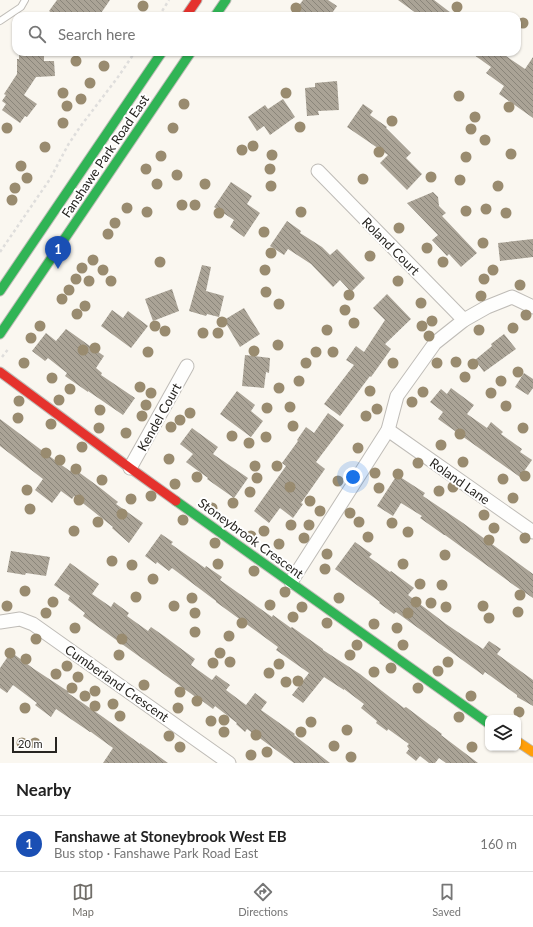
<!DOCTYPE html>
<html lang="en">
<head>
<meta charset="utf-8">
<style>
	:root { --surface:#fff; --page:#f2f2f2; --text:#222; --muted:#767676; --line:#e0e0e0; --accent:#716e69 }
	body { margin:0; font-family:Lato,sans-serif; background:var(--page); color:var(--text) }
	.controls { position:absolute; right:12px; bottom:12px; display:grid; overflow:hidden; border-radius:8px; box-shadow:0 1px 3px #0004 }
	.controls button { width:36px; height:36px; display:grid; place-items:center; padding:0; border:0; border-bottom:1px solid var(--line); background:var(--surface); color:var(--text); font:20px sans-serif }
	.scale { position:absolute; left:12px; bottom:10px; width:45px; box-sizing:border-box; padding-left:4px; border:2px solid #272521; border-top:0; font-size:11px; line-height:14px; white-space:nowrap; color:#272521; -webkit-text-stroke:3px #fff; paint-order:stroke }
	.you { position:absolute; left:353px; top:477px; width:14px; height:14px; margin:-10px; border:3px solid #fff; border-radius:50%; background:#1a73e8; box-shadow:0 0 0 6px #1a73e833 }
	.badge { display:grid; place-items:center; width:26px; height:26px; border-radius:50%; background:var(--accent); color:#fff; font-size:13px; font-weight:700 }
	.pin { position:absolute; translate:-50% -33px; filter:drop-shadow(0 1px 2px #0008) }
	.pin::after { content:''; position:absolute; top:21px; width:14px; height:12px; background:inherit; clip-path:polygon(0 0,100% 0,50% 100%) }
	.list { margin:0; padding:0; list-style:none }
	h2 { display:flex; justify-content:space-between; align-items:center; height:52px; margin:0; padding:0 16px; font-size:17px }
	h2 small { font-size:13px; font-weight:400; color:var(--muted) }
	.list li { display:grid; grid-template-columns:26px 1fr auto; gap:12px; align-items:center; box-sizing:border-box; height:56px; padding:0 16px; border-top:1px solid var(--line) }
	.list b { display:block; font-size:15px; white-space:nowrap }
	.list p { margin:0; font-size:13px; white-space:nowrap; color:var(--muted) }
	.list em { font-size:13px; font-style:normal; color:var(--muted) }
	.icon { flex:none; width:22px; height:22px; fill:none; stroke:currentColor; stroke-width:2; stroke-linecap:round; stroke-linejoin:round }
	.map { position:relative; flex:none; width:533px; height:763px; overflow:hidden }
	.search { position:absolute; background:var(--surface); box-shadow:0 1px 3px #0004; left:12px; right:12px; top:12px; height:44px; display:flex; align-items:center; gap:10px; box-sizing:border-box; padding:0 14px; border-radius:12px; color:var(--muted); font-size:15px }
	.sheet { height:108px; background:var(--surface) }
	nav { display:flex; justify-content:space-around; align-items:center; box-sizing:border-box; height:56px; border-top:1px solid var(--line); background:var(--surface); font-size:11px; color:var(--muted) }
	nav a { display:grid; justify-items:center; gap:2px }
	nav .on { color:var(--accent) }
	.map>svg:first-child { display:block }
	.building { fill:url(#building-back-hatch) }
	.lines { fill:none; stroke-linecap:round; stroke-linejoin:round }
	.lane-casing { stroke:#bfbcb7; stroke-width:8 }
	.street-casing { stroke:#bfbcb7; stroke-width:15 }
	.fast-casing { stroke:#bfbcb7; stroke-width:11 }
	.slow-casing { stroke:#bfbcb7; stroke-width:11 }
	.jam-casing { stroke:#bfbcb7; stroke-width:11 }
	.path { stroke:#dfdedc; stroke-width:2.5; stroke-dasharray:3 3; stroke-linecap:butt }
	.lane { stroke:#fefefd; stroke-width:6 }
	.street { stroke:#fefefd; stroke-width:13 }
	.fast { stroke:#30b455; stroke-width:9 }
	.slow { stroke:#ff9f0a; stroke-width:9 }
	.jam { stroke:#e5322d; stroke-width:9 }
	.tree { fill:#998b6f }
	.labels { text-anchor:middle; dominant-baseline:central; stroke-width:4; stroke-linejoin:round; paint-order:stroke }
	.street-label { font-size:13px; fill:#272521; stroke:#fff }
</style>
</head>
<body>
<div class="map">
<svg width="533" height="763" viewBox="0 0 533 763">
	<defs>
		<pattern id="building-back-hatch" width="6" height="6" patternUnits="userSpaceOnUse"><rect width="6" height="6" fill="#aaa396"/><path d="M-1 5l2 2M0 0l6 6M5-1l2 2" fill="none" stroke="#8a857a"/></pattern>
	</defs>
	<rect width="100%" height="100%" fill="#faf7f0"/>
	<g class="building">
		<polygon points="57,0 110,0 99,16 56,16 49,11"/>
		<polygon points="303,0 328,0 337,6 330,16 291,16"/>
		<polygon points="398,0 434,0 455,16 420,16"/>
		<polygon points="19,52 44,52 44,61 54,61 55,76 36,77 24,95 37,104 27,117 25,116 20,123 2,110 6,104 2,101 6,95 4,94 17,74 17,59 19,59"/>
		<polygon points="470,52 500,52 525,69 533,57 533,118 499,94 504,86 486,73 491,67"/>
		<polygon points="337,81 339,110 318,111 319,115 307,116 305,88 315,87 315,83"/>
		<polygon points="283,99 295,117 270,135 264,126 257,131 248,117 265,105 268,109"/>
		<polygon points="363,104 373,111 370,115 387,127 386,128 411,153 406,158 422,174 407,190 380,163 388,155 347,127"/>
		<polygon points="231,182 252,196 247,204 260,213 244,237 230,227 234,220 214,207"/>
		<polygon points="433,192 438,197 439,206 446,213 442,216 477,253 461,267 449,254 447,256 432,240 438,235 407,203"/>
		<polygon points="287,221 301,231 300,233 322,247 330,255 337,249 365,278 351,292 340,280 333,287 311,264 288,249 284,255 270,246"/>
		<polygon points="533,239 533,257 500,261 498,243"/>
		<polygon points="202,265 211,267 206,291 224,296 219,317 207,314 206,316 189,311"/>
		<polygon points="172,289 179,311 153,321 145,299"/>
		<polygon points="387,294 411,319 385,344 391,349 371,377 370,376 340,416 324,404 354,365 346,360 356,346 364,352 385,320 373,308"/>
		<polygon points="244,308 260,334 240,347 224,320"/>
		<polygon points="112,310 123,318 128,311 148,326 131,348 101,326"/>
		<polygon points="66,329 104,356 96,368 102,373 101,375 135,398 123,415 88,391 88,392 65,376 67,373 48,358 45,361 32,351 46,333 56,341"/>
		<polygon points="504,334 516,349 484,372 475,360 492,346 491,344"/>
		<polygon points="245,355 270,358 269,373 266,372 264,388 242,386"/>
		<polygon points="524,373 533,379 533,388 528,395 515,387"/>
		<polygon points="451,388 474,405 467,414 487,428 491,422 503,432 501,434 522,449 520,452 532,460 520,477 438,419 443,412 430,402 441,389 447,394"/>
		<polygon points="237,391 255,405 251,411 263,421 251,437 220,414"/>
		<polygon points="328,413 344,425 316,462 325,469 301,503 303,504 293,518 280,508 269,523 254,511 286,466 282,463 298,441 297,440 306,427 314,433"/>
		<polygon points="0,419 56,461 70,471 73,468 99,487 118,502 116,504 143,523 129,543 112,528 113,527 74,496 72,499 61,491 52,503 35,490 43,479 0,446"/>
		<polygon points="192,428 218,447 213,454 248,478 234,498 207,479 208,478 186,462 193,454 180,444"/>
		<polygon points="397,475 425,493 423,496 463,523 533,574 533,598 515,586 445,535 444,535 420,518 422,516 401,503 393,516 377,506"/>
		<polygon points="161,534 173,542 171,544 205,568 206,566 222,577 220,580 272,617 273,615 291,628 292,627 323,649 323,650 360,674 404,708 406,707 442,734 441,735 478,763 446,763 439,758 435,763 429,763 420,756 416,761 406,753 409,749 407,746 409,744 388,729 387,731 376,723 377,721 361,708 364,704 344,689 344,690 324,677 303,703 292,695 309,673 276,650 278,647 216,602 216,601 172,568 169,571 157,562 156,564 145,556"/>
		<polygon points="355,542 372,554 369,557 390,572 391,571 414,588 408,595 446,624 483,649 489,641 501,649 497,654 533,680 533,706 517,697 517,695 485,672 483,675 396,612 394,614 379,603 380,602 335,569"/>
		<polygon points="11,551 50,557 46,576 26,573 25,575 7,572"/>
		<polygon points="70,563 99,584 92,594 111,607 114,602 129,613 127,616 148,631 151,627 164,636 195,659 191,665 212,680 216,675 230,685 226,690 246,705 255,693 267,702 261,710 295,734 294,735 330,763 294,763 247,729 245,732 236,724 237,723 215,706 213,709 197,697 197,698 83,616 85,613 68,600 70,596 54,585"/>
		<polygon points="11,652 34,669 69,692 68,693 103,717 140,744 140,743 168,763 103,763 113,748 91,732 90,732 56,709 51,717 35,705 37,703 13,685 7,693 0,688 0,668"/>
	</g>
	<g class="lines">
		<g class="lane-casing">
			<polyline id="lane" points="0,21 21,7 25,0"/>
		</g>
		<g class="street-casing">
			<g id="street">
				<polyline points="318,171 464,320"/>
				<polyline points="388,430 533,532"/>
				<polyline points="130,468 187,366"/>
				<polyline points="291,582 388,430 397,396 435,343 464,320 487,307 512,297 533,307"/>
				<polyline points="0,622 20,619 33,624 229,763"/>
			</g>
		</g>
		<g class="fast-casing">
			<g id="fast">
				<polyline points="215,16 226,0"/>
				<polyline points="0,291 162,52"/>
				<polyline points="0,334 191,52"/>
				<polyline points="176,501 488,723"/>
			</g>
		</g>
		<g class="slow-casing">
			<polyline id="slow" points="518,742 533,752"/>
		</g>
		<g class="jam-casing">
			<g id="jam">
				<polyline points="186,16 197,0"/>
				<polyline points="0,372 130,468 176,501"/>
			</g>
		</g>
		<g class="path">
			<polyline points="159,16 169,0"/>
			<polyline points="0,252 50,179 68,145 80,127 118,77 135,52"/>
			<polyline points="2,357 9,348"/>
		</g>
		<use href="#lane" class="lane"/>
		<use href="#street" class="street"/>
		<use href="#fast" class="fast"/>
		<use href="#slow" class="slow"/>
		<use href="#jam" class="jam"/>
	</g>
	<g class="tree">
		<circle cx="143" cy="6" r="5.5"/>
		<circle cx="457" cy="7" r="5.5"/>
		<circle cx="296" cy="8" r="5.5"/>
		<circle cx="523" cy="23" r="5.5"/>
		<circle cx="76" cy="61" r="5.5"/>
		<circle cx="104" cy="66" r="5.5"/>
		<circle cx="90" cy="83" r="5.5"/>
		<circle cx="63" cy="93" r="5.5"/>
		<circle cx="286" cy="93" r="5.5"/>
		<circle cx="459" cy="96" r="5.5"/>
		<circle cx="81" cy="99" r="5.5"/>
		<circle cx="184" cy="104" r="5.5"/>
		<circle cx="67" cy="106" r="5.5"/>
		<circle cx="509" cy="107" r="5.5"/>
		<circle cx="475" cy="117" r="5.5"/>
		<circle cx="392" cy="121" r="5.5"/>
		<circle cx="63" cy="123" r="5.5"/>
		<circle cx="300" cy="127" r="5.5"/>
		<circle cx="7" cy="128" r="5.5"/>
		<circle cx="173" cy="128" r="5.5"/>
		<circle cx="471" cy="129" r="5.5"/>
		<circle cx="485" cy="140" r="5.5"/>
		<circle cx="253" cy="146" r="5.5"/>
		<circle cx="45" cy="147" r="5.5"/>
		<circle cx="242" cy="150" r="5.5"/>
		<circle cx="379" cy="152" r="5.5"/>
		<circle cx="511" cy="154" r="5.5"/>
		<circle cx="272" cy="155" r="5.5"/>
		<circle cx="161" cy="156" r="5.5"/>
		<circle cx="466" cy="157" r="5.5"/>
		<circle cx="21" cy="166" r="5.5"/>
		<circle cx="146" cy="169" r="5.5"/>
		<circle cx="270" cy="169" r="5.5"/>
		<circle cx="177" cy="175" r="5.5"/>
		<circle cx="431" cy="177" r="5.5"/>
		<circle cx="27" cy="178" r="5.5"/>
		<circle cx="363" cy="179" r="5.5"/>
		<circle cx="460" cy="180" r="5.5"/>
		<circle cx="157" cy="184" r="5.5"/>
		<circle cx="205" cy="184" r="5.5"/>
		<circle cx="271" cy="186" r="5.5"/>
		<circle cx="498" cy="186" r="5.5"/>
		<circle cx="15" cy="188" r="5.5"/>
		<circle cx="12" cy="200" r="5.5"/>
		<circle cx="182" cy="205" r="5.5"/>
		<circle cx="195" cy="205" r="5.5"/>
		<circle cx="127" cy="208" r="5.5"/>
		<circle cx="486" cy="209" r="5.5"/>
		<circle cx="466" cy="211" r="5.5"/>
		<circle cx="147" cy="212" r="5.5"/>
		<circle cx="301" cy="212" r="5.5"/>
		<circle cx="219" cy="213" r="5.5"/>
		<circle cx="506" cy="213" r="5.5"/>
		<circle cx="115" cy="223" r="5.5"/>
		<circle cx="399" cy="228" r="5.5"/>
		<circle cx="264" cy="232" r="5.5"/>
		<circle cx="108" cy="234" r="5.5"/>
		<circle cx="483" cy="243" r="5.5"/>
		<circle cx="427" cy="248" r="5.5"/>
		<circle cx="271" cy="253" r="5.5"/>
		<circle cx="370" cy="256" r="5.5"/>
		<circle cx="93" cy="260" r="5.5"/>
		<circle cx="160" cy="262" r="5.5"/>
		<circle cx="443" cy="262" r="5.5"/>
		<circle cx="82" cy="268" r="5.5"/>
		<circle cx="103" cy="270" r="5.5"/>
		<circle cx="265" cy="270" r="5.5"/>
		<circle cx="493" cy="270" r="5.5"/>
		<circle cx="76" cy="279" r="5.5"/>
		<circle cx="484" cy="279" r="5.5"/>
		<circle cx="89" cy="281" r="5.5"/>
		<circle cx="111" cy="281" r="5.5"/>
		<circle cx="398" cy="281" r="5.5"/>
		<circle cx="520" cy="285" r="5.5"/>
		<circle cx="69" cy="290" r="5.5"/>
		<circle cx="266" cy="292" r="5.5"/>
		<circle cx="349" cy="295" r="5.5"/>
		<circle cx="481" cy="296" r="5.5"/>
		<circle cx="62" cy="299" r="5.5"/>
		<circle cx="421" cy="303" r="5.5"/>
		<circle cx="279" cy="304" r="5.5"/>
		<circle cx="85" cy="306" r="5.5"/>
		<circle cx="345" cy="310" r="5.5"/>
		<circle cx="77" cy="314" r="5.5"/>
		<circle cx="526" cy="315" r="5.5"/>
		<circle cx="432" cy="321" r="5.5"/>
		<circle cx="222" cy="322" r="5.5"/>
		<circle cx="354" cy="323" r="5.5"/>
		<circle cx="40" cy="326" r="5.5"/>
		<circle cx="155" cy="326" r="5.5"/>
		<circle cx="422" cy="326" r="5.5"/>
		<circle cx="513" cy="328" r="5.5"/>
		<circle cx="327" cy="330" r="5.5"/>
		<circle cx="479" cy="330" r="5.5"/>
		<circle cx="165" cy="331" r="5.5"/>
		<circle cx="203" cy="333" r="5.5"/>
		<circle cx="218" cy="333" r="5.5"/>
		<circle cx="429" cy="336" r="5.5"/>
		<circle cx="31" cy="338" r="5.5"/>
		<circle cx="278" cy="345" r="5.5"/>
		<circle cx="95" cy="348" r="5.5"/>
		<circle cx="83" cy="350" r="5.5"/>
		<circle cx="254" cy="351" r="5.5"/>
		<circle cx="148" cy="352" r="5.5"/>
		<circle cx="316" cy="352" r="5.5"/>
		<circle cx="333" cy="352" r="5.5"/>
		<circle cx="456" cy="362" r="5.5"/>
		<circle cx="24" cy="363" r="5.5"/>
		<circle cx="306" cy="363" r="5.5"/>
		<circle cx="393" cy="363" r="5.5"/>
		<circle cx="437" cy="363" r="5.5"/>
		<circle cx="473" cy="364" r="5.5"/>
		<circle cx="518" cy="372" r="5.5"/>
		<circle cx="465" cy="377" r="5.5"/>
		<circle cx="52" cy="378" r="5.5"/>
		<circle cx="299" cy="381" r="5.5"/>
		<circle cx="501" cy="381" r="5.5"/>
		<circle cx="140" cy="387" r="5.5"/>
		<circle cx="279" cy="388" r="5.5"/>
		<circle cx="70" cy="389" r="5.5"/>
		<circle cx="370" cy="391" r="5.5"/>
		<circle cx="423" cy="392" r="5.5"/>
		<circle cx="151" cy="393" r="5.5"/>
		<circle cx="491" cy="393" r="5.5"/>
		<circle cx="59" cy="400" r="5.5"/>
		<circle cx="19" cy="401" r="5.5"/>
		<circle cx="412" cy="402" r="5.5"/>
		<circle cx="146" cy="405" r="5.5"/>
		<circle cx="506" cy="406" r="5.5"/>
		<circle cx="290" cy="407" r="5.5"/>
		<circle cx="267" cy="408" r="5.5"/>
		<circle cx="377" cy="409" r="5.5"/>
		<circle cx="100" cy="410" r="5.5"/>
		<circle cx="190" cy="413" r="5.5"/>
		<circle cx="142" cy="416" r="5.5"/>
		<circle cx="366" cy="416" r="5.5"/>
		<circle cx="18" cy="418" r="5.5"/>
		<circle cx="180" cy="420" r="5.5"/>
		<circle cx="51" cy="424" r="5.5"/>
		<circle cx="293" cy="426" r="5.5"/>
		<circle cx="171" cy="427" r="5.5"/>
		<circle cx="99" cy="428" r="5.5"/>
		<circle cx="523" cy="428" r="5.5"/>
		<circle cx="126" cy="433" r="5.5"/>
		<circle cx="460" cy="434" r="5.5"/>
		<circle cx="232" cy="436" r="5.5"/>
		<circle cx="266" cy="437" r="5.5"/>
		<circle cx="249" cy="443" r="5.5"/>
		<circle cx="441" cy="445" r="5.5"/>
		<circle cx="82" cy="447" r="5.5"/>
		<circle cx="358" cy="448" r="5.5"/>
		<circle cx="46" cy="453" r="5.5"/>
		<circle cx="169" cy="459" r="5.5"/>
		<circle cx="60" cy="460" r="5.5"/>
		<circle cx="463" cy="462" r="5.5"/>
		<circle cx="418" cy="463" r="5.5"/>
		<circle cx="255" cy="466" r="5.5"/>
		<circle cx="277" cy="466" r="5.5"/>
		<circle cx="76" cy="469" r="5.5"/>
		<circle cx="375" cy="473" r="5.5"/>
		<circle cx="398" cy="474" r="5.5"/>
		<circle cx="525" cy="476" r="5.5"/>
		<circle cx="197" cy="477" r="5.5"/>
		<circle cx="257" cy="478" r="5.5"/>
		<circle cx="503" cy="479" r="5.5"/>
		<circle cx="102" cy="480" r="5.5"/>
		<circle cx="338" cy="481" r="5.5"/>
		<circle cx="175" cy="484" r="5.5"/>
		<circle cx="290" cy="487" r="5.5"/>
		<circle cx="453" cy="487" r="5.5"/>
		<circle cx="379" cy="488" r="5.5"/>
		<circle cx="27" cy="490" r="5.5"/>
		<circle cx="439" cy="491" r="5.5"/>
		<circle cx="250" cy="492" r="5.5"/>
		<circle cx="151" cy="496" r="5.5"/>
		<circle cx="513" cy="498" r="5.5"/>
		<circle cx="131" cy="499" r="5.5"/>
		<circle cx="79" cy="500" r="5.5"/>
		<circle cx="310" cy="501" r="5.5"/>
		<circle cx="233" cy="503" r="5.5"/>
		<circle cx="212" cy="508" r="5.5"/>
		<circle cx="30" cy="509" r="5.5"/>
		<circle cx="320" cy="511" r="5.5"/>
		<circle cx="350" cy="513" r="5.5"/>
		<circle cx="122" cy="514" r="5.5"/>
		<circle cx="484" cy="515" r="5.5"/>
		<circle cx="183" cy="520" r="5.5"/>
		<circle cx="98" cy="522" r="5.5"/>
		<circle cx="359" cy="522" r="5.5"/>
		<circle cx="392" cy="523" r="5.5"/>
		<circle cx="291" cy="525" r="5.5"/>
		<circle cx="309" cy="525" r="5.5"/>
		<circle cx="494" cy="528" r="5.5"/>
		<circle cx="74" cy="531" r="5.5"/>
		<circle cx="264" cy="531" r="5.5"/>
		<circle cx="408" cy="532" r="5.5"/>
		<circle cx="251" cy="536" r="5.5"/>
		<circle cx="368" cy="537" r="5.5"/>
		<circle cx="304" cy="538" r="5.5"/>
		<circle cx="525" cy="538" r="5.5"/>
		<circle cx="489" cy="540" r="5.5"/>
		<circle cx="215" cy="543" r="5.5"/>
		<circle cx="279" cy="544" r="5.5"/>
		<circle cx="327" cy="554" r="5.5"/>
		<circle cx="445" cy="555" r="5.5"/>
		<circle cx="112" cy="561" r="5.5"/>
		<circle cx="218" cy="564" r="5.5"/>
		<circle cx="403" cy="564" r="5.5"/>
		<circle cx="132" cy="565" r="5.5"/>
		<circle cx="325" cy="569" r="5.5"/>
		<circle cx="254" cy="571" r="5.5"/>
		<circle cx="153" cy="579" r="5.5"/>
		<circle cx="420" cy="584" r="5.5"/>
		<circle cx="442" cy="585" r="5.5"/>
		<circle cx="25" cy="591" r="5.5"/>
		<circle cx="285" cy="592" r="5.5"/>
		<circle cx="520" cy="595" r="5.5"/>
		<circle cx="136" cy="597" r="5.5"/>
		<circle cx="192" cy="598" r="5.5"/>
		<circle cx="339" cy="598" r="5.5"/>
		<circle cx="53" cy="602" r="5.5"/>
		<circle cx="416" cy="602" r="5.5"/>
		<circle cx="431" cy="603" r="5.5"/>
		<circle cx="270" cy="605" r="5.5"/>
		<circle cx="7" cy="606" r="5.5"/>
		<circle cx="174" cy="606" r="5.5"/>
		<circle cx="483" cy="606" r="5.5"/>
		<circle cx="302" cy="607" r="5.5"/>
		<circle cx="446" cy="607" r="5.5"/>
		<circle cx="518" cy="612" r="5.5"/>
		<circle cx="46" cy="613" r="5.5"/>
		<circle cx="195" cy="613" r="5.5"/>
		<circle cx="408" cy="613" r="5.5"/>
		<circle cx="293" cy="617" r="5.5"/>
		<circle cx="489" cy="618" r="5.5"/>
		<circle cx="242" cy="623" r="5.5"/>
		<circle cx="327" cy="623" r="5.5"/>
		<circle cx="374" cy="624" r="5.5"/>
		<circle cx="75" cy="628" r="5.5"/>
		<circle cx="397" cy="628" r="5.5"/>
		<circle cx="195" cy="632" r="5.5"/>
		<circle cx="229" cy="636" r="5.5"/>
		<circle cx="36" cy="639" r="5.5"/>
		<circle cx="122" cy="639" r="5.5"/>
		<circle cx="357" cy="645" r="5.5"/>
		<circle cx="403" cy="645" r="5.5"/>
		<circle cx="10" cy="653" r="5.5"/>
		<circle cx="220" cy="653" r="5.5"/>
		<circle cx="119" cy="655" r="5.5"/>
		<circle cx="350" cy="655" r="5.5"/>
		<circle cx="26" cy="659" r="5.5"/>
		<circle cx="230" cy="662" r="5.5"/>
		<circle cx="448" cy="662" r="5.5"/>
		<circle cx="213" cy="663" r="5.5"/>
		<circle cx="279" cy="664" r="5.5"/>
		<circle cx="67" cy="666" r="5.5"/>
		<circle cx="391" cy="668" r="5.5"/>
		<circle cx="438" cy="671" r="5.5"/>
		<circle cx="374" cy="672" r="5.5"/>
		<circle cx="269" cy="673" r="5.5"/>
		<circle cx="56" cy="674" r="5.5"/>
		<circle cx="78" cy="677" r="5.5"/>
		<circle cx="298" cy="681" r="5.5"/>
		<circle cx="286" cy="682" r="5.5"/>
		<circle cx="144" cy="685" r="5.5"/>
		<circle cx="72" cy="688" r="5.5"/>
		<circle cx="418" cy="688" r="5.5"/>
		<circle cx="95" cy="691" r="5.5"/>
		<circle cx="180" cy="692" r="5.5"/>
		<circle cx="85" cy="696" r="5.5"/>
		<circle cx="471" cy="696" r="5.5"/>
		<circle cx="197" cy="701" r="5.5"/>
		<circle cx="113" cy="704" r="5.5"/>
		<circle cx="95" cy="706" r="5.5"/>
		<circle cx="25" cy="708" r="5.5"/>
		<circle cx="178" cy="708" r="5.5"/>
		<circle cx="519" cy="712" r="5.5"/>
		<circle cx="120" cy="716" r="5.5"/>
		<circle cx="459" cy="717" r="5.5"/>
		<circle cx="224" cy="720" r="5.5"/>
		<circle cx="211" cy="721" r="5.5"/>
		<circle cx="311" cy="722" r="5.5"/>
		<circle cx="347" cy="730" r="5.5"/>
		<circle cx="224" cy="732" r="5.5"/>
		<circle cx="301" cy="732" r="5.5"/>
		<circle cx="256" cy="735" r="5.5"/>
		<circle cx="169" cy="736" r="5.5"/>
		<circle cx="22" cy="743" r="5.5"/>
		<circle cx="35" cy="743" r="5.5"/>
		<circle cx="334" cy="746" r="5.5"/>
		<circle cx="180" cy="747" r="5.5"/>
		<circle cx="472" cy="747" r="5.5"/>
		<circle cx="267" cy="752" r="5.5"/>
		<circle cx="251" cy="755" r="5.5"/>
		<circle cx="351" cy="757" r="5.5"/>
	</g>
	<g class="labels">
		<g class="street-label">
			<text transform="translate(105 156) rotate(-56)">Fanshawe Park Road East</text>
			<text transform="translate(391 246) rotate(45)">Roland Court</text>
			<text transform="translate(159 417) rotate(-61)">Kendel Court</text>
			<text transform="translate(460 481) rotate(35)">Roland Lane</text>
			<text transform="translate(251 538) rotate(36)">Stoneybrook Crescent</text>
			<text transform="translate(117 683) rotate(35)">Cumberland Crescent</text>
		</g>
	</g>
</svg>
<div class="controls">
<button><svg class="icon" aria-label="layers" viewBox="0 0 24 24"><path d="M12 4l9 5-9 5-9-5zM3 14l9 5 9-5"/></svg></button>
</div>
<div class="scale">20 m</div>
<div class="you"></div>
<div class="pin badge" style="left:58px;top:269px;background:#1a4fb4">1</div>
<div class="search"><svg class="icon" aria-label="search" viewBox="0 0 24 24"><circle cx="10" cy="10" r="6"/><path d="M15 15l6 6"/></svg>Search here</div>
</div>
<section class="sheet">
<h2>Nearby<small></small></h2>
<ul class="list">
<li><span class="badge" style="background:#1a4fb4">1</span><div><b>Fanshawe at Stoneybrook West EB</b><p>Bus stop · Fanshawe Park Road East</p></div><em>160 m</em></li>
</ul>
</section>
<nav>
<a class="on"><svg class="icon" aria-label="map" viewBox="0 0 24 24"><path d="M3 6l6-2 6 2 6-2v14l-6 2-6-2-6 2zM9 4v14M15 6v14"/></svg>Map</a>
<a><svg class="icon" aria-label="directions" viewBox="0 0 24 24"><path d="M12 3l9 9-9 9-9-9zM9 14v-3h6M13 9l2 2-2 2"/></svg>Directions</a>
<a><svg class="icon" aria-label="saved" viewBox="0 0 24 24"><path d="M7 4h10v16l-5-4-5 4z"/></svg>Saved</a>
</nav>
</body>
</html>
